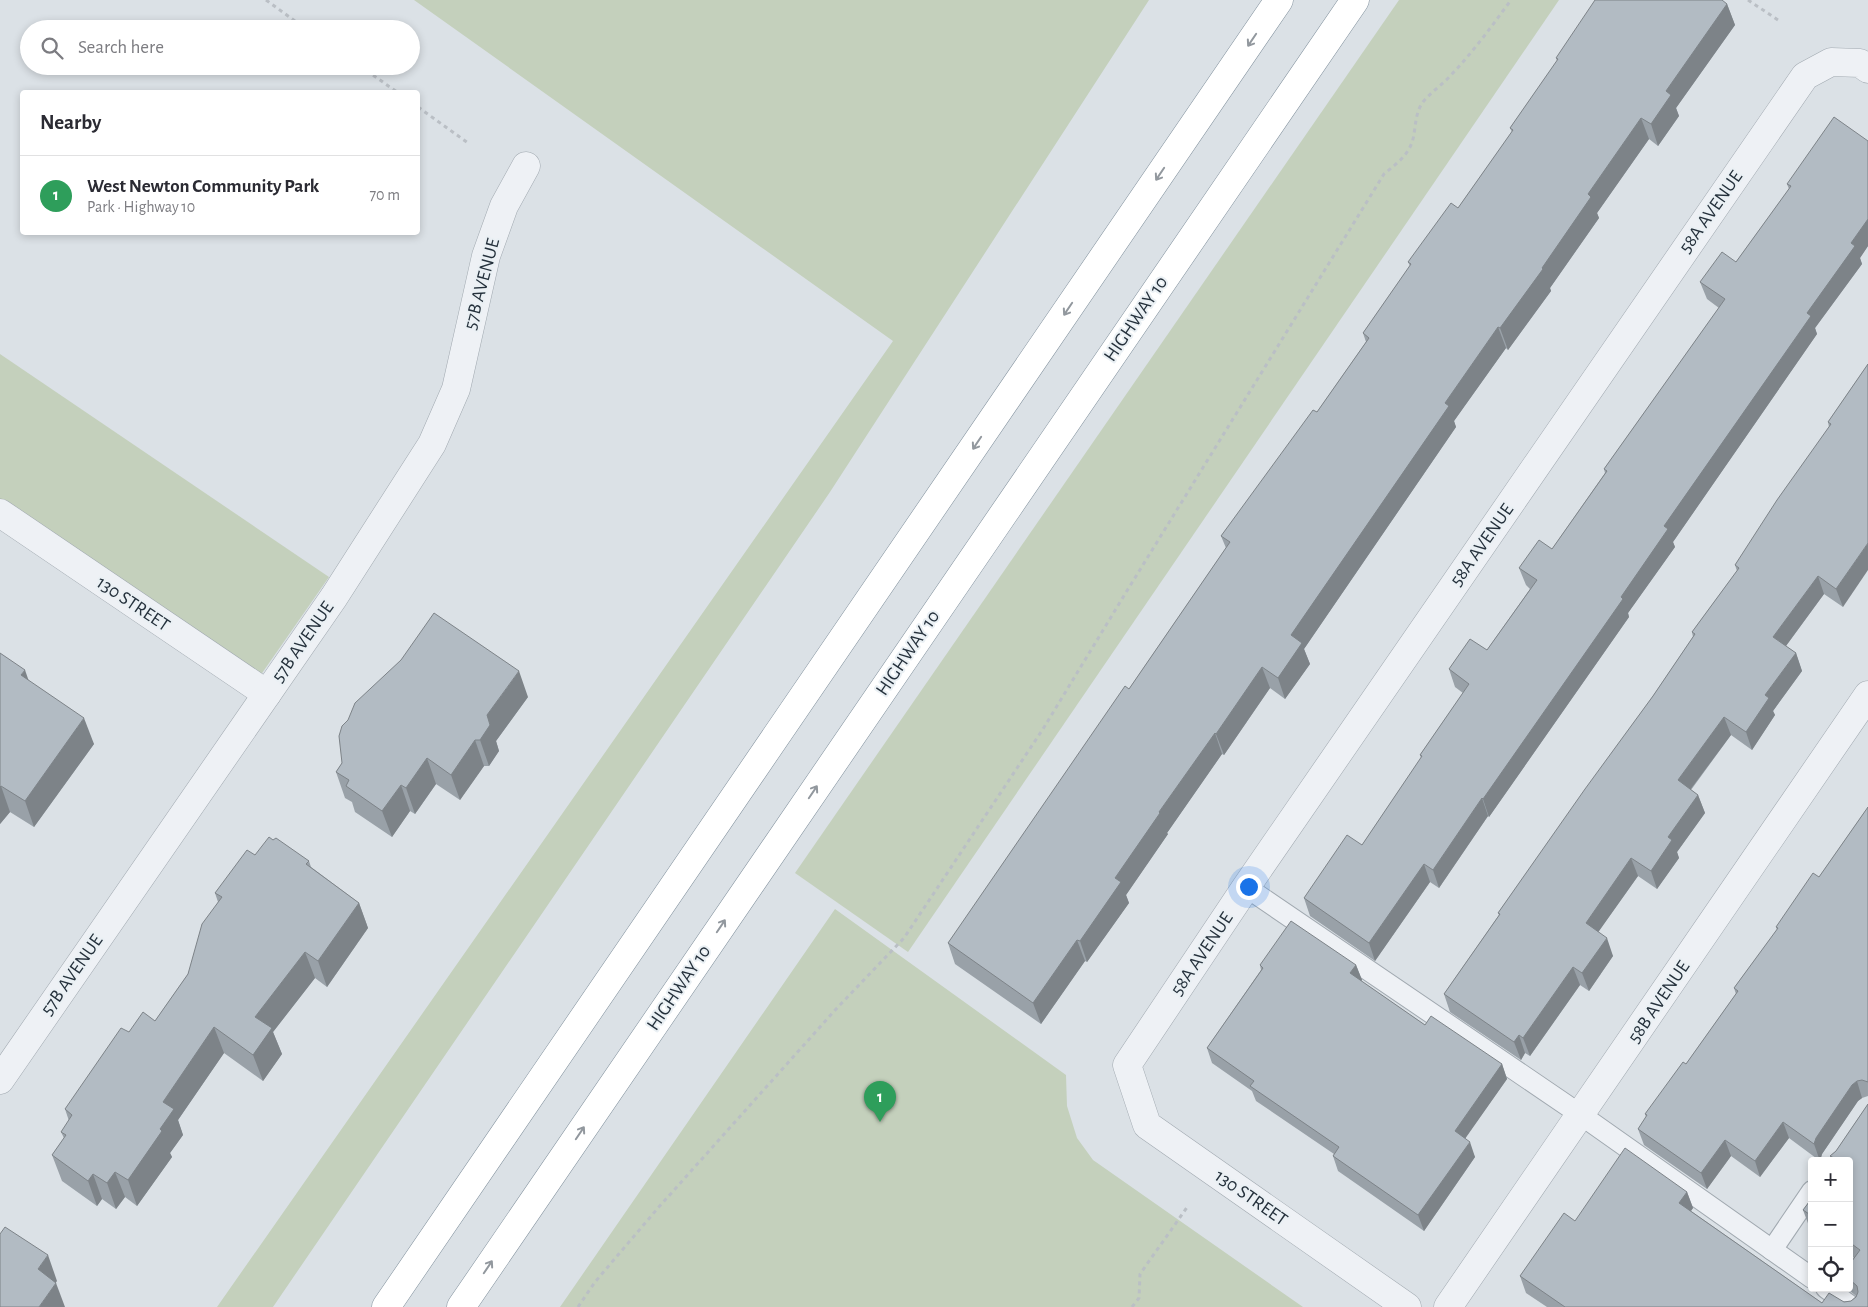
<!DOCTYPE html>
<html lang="en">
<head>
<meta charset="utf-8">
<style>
	:root { --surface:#fff; --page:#f2f2f3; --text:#2b2b33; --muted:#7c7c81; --line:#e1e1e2; --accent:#d13b68 }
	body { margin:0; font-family:"Alegreya Sans",sans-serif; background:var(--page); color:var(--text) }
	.controls { position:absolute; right:15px; bottom:15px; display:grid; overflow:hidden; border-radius:5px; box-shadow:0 2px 8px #0003 }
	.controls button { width:45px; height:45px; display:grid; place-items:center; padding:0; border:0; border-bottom:1px solid var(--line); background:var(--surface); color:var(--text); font:25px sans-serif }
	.you { position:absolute; left:1248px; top:886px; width:18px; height:18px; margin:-12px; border:4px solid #fff; border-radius:50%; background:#1a73e8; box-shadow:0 0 0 8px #1a73e833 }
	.badge { display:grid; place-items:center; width:32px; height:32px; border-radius:50%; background:var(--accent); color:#fff; font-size:16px; font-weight:700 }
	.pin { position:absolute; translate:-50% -41px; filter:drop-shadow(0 1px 2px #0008) }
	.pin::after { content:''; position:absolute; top:26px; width:18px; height:15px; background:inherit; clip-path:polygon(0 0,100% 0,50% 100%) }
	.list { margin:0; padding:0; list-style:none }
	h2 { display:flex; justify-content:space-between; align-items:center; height:65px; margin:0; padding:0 20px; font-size:21px }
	h2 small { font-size:16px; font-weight:400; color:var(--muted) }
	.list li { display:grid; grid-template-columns:32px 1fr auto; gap:15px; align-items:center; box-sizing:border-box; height:80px; padding:0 20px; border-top:1px solid var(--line) }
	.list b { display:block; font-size:19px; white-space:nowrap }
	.list p { margin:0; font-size:16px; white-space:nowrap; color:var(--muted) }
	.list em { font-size:16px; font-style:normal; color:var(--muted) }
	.icon { flex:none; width:28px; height:28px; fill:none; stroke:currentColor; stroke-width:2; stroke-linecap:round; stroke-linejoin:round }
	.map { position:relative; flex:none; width:1868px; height:1307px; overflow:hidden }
	.search { position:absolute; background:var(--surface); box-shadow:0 2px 8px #0003; left:20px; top:20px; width:400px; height:55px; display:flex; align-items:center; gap:12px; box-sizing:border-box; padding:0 18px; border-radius:28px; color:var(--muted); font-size:19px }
	.panel { position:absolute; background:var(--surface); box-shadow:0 2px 8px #0003; left:20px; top:90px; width:400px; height:145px; border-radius:5px }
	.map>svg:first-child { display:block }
	.green { fill:#c4d0bc }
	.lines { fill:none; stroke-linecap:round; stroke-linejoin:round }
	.lane-casing { stroke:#a1a9b0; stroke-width:22 }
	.street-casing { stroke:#a1a9b0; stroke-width:29 }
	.highway-casing { stroke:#82919d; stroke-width:29 }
	.path { stroke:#babfc5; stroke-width:3; stroke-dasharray:4 4; stroke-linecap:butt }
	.lane { stroke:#eef1f5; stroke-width:20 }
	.street { stroke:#eef1f5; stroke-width:28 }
	.highway { stroke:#fff; stroke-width:28 }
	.wall { fill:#99a1a8 }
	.shaded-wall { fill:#7d8388 }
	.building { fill:#b2bbc3; stroke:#7d8388 }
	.oneway { stroke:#92989e }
	.labels { text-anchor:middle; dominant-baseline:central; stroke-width:4; stroke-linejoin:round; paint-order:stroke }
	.street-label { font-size:19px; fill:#25313c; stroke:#eaf0f4 }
</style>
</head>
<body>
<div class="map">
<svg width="1868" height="1307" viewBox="0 0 1868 1307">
	<rect width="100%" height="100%" fill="#dbe1e6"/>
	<g class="green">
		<polygon points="414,0 1149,0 830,492 273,1307 217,1307 893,341"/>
		<polygon points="1399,0 1559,0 908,952 795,873"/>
		<polygon points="0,354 329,577 260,676 0,508"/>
		<polygon points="835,909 1066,1075 1067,1106 1077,1138 1093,1160 1303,1307 560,1307"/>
	</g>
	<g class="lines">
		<g class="lane-casing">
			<g id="lane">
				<polyline points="1246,887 1581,1115 1812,1278"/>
				<polyline points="1772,1250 1812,1191"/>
				<polyline points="1826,1288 1852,1307"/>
			</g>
		</g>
		<g class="street-casing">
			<g id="street">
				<polyline points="0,513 267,694"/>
				<polyline points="0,1080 334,597 432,444 456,389 486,256 504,206 526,166"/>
				<polyline points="1407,1307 1147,1125 1127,1065 1246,887 1805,76 1831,62 1860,63 1868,69"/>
				<polyline points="1448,1307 1868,695"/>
			</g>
		</g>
		<g class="highway-casing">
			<g id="highway">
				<polyline points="386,1307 1279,0"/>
				<polyline points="461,1307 1355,0"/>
			</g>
		</g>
		<g class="path">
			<polyline points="266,0 306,29"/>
			<polyline points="1748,0 1781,22"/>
			<polyline points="360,66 397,92"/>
			<polyline points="418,107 468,143"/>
			<path d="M578,1307L595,1282L658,1208L837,1008L904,938L1043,729L1125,594L1384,174C1396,164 1409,155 1413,139C1416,126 1415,113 1423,102C1431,92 1442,85 1451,75C1473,52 1492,26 1511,0"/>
			<polyline points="1132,1307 1139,1298 1140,1274 1188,1206"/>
		</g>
		<use href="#lane" class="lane"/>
		<use href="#street" class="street"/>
		<use href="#highway" class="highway"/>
	</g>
	<g class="wall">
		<polygon points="1727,4 1735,25 1676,108 1679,116 1658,146 1649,139 1597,213 1599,218 1550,288 1551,291 1508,350 1506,348 1454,421 1456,427 1304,649 1310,664 1285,699 1270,688 1224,755 1222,754 1167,833 1168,834 1126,895 1129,903 1087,962 1085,961 1041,1024 955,964 948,943 1129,689 1226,548 1221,536 1317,412 1366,342 1363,333 1410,266 1408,262 1458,208 1512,132 1510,128 1557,61 1556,58"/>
		<polygon points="1868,141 1868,246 1860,258 1862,264 1815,328 1817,334 1673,542 1675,547 1628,613 1629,617 1489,817 1488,816 1439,888 1430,882 1375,961 1310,916 1304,898 1362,845 1421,758 1420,755 1463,693 1455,687 1449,669 1487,650 1530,589 1526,585 1519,568 1552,549 1605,473 1604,469 1719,308 1707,299 1700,282 1736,262 1789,189 1787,184"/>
		<polygon points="1868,364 1843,607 1824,594 1786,646 1796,653 1802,671 1773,711 1775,715 1752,750 1731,735 1691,790 1698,795 1705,813 1677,852 1679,858 1657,889 1638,876 1598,932 1613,956 1589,991 1580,985 1530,1056 1525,1053 1521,1060 1450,1012 1444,994 1499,915 1498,913 1653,696 1693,637 1692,632 1737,571 1735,565 1829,427 1828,422"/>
		<polygon points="0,653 94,744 34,827 10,812 0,824"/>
		<polygon points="528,697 496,741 499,751 489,766 484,766 460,800 436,784 415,814 410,811 392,837 355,812 352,802 345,798 336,772 342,763 348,720"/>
		<polygon points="1868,807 1868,1096 1862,1098 1858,1101 1822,1154 1820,1161 1789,1138 1760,1177 1731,1156 1707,1189 1644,1145 1638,1129 1646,1117 1645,1114 1686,1064 1736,994 1734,988 1777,930 1776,927 1819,877"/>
		<polygon points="273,840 309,861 311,867 359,903 368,928 327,987 315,978 273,1032 282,1054 263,1081 224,1053 178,1120 183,1135 170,1153 172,1157 137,1206 125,1197 116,1209 102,1199 97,1206 62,1181 52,1155 64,1138 61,1132 69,1121 65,1109 129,1032 155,1021 188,974 218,902 215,893 255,855"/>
		<polygon points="1260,965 1356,965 1362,980 1361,981 1425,1025 1502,1064 1507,1079 1465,1138 1475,1157 1424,1231 1338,1171 1333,1156 1334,1154 1256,1101 1252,1091 1212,1063 1207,1048 1261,970"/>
		<polygon points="1868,1104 1868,1307 1547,1307 1526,1293 1520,1276 1575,1221 1687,1192 1693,1208 1691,1211 1822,1303 1851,1301 1856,1296 1849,1290 1848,1288 1849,1288 1849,1265 1854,1258 1849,1254 1849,1161 1832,1161 1830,1156 1836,1151"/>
		<polygon points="1812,1198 1812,1228 1809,1226 1803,1210"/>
	</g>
	<g class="shaded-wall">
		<polygon points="1727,4 1735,25 1676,108 1679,116 1658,146 1651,124 1666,91"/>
		<polygon points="1641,118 1649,139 1597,213 1599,218 1550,288 1551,291 1508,350 1500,328 1588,194"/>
		<polygon points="1868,219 1868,246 1860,258 1862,264 1815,328 1817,334 1673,542 1675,547 1628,613 1629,617 1489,817 1483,799 1621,597 1664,526 1807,313 1851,243"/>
		<polygon points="1498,327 1506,348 1454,421 1456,427 1304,649 1310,664 1285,699 1278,678 1291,635 1445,403"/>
		<polygon points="1868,543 1868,570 1843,607 1836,589"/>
		<polygon points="1818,576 1824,594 1780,654 1773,637"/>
		<polygon points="1796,653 1802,671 1773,711 1775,715 1752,750 1746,732 1765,695"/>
		<polygon points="1262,667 1270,688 1224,755 1216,734"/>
		<polygon points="25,670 34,696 21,675"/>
		<polygon points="519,671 528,697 496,741 499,751 489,766 480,740 487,715"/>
		<polygon points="1724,717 1731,735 1684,798 1678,780"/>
		<polygon points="84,718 94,744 34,827 25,801"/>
		<polygon points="1215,733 1222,754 1167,833 1168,834 1126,895 1129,903 1087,962 1080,941 1115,878 1159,812"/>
		<polygon points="475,740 484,766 460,800 451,775"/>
		<polygon points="427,758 436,784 415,814 406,788"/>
		<polygon points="401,785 410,811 392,837 382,811"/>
		<polygon points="1,786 10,812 0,824 0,787"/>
		<polygon points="1698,795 1705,813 1677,852 1679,858 1657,889 1651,871 1668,837"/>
		<polygon points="1482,798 1488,816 1439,888 1433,870"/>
		<polygon points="1631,858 1638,876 1592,941 1586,923"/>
		<polygon points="1424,864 1430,882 1375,961 1369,943"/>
		<polygon points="359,903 368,928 327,987 318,961"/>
		<polygon points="1607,938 1613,956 1589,991 1582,973"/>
		<polygon points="1077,940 1085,961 1041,1024 1033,1003"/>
		<polygon points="305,952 315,978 273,1032 282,1054 263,1081 253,1055 255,1017"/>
		<polygon points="1356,965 1362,980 1356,988 1350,973"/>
		<polygon points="1573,967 1580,985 1530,1056 1523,1038"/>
		<polygon points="214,1027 224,1053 178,1120 183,1135 170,1153 172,1157 137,1206 128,1180 160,1129 163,1102"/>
		<polygon points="1519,1035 1525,1053 1521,1060 1514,1042"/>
		<polygon points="1502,1064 1507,1079 1460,1146 1455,1131"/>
		<polygon points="1857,1081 1862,1098 1858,1101 1822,1154 1820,1161 1814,1144 1816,1138 1852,1085"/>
		<polygon points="1783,1122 1789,1138 1760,1177 1755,1161"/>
		<polygon points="1725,1140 1731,1156 1707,1189 1701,1173"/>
		<polygon points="1470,1142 1475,1157 1424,1231 1418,1215"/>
		<polygon points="115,1172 125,1197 116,1209 107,1183"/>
		<polygon points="93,1174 102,1199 97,1206 88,1181"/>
		<polygon points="1687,1192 1693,1208 1685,1219 1679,1203"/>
		<polygon points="48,1255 57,1281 47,1295 38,1269"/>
		<polygon points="56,1283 65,1307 39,1307"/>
	</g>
	<g class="building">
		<polygon points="1595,0 1722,0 1727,4 1666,91 1671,95 1651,124 1641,118 1588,194 1591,197 1542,268 1543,269 1500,328 1498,327 1445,403 1449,406 1291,635 1302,643 1278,678 1262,667 1216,734 1215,733 1159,812 1160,813 1115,878 1121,882 1080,941 1077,940 1033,1003 948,943 1125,686 1129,689 1230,542 1221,536 1313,410 1317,412 1369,338 1363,333 1411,264 1408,262 1451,203 1458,208 1513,130 1510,128 1558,59 1556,58"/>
		<polygon points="1834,117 1868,141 1868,219 1851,243 1855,246 1807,313 1811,316 1664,526 1668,529 1621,597 1623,599 1483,799 1482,798 1433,870 1424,864 1369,943 1304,898 1347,835 1362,845 1422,756 1420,755 1469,684 1449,669 1470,639 1487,650 1537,580 1519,568 1539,540 1552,549 1607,471 1604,469 1725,299 1700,282 1722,252 1736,262 1791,186 1787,184"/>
		<polygon points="1868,364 1868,543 1836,589 1818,576 1773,637 1796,653 1765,695 1769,698 1746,732 1724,717 1678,780 1698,795 1668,837 1672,840 1651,871 1631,858 1586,923 1607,938 1582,973 1573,967 1523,1038 1519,1035 1514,1042 1444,994 1500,914 1498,913 1585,789 1653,696 1695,634 1692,632 1739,568 1735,565 1777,500 1831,424 1828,422"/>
		<polygon points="434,613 519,671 487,715 490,725 480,740 475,740 451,775 427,758 406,788 401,785 382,811 346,786 349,780 336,772 342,763 339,736 342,726 348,720 355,703 401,660"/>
		<polygon points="0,653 25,670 21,675 84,718 25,801 1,786 0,787"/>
		<polygon points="1868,807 1868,1082 1862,1080 1857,1081 1852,1085 1816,1138 1814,1144 1783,1122 1755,1161 1725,1140 1701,1173 1638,1129 1647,1115 1645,1114 1683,1062 1686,1064 1738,991 1734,988 1778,928 1776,927 1813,873 1819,877"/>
		<polygon points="269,837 273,840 276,838 309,861 306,864 359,903 318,961 305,952 255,1017 272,1028 253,1055 214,1027 163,1102 174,1109 160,1129 162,1131 128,1180 115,1172 107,1183 93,1174 88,1181 52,1155 66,1135 61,1132 72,1115 65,1109 121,1028 129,1032 143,1012 155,1021 188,974 202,924 222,897 215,893 247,850 255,855"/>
		<polygon points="1291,921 1356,965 1350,973 1425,1025 1431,1016 1502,1064 1455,1131 1470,1142 1418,1215 1333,1156 1339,1147 1250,1086 1254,1081 1207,1048 1263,968 1260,965"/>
		<polygon points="1868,1104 1868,1307 1565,1307 1520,1276 1564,1213 1575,1221 1625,1148 1687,1192 1679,1203 1822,1303 1829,1293 1844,1302 1851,1301 1856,1297 1858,1292 1857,1286 1849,1279 1849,1265 1860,1250 1849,1242 1849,1161 1832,1161 1834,1158 1830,1156 1836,1151"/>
		<polygon points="1812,1198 1812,1216 1803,1210"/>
		<polygon points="5,1227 48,1255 38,1269 56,1283 39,1307 0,1307 0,1234"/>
	</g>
	<defs><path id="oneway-shaft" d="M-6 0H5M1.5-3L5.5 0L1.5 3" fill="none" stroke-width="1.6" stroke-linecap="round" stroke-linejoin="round" transform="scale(1.25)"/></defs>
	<g class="oneway">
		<use href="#oneway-shaft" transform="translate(1252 40) rotate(124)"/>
		<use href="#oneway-shaft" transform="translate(1160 174) rotate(124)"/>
		<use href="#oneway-shaft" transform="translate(1068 309) rotate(124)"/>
		<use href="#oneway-shaft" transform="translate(977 443) rotate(124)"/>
		<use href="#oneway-shaft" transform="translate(813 792) rotate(-56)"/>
		<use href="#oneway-shaft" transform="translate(721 926) rotate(-56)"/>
		<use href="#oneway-shaft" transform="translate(580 1133) rotate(-56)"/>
		<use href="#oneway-shaft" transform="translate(488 1267) rotate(-56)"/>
	</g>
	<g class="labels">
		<g class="street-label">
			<text transform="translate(1711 212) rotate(-55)">58A AVENUE</text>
			<text transform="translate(482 284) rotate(-75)">57B AVENUE</text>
			<text transform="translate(1136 319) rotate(-56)">HIGHWAY 10</text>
			<text transform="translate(1482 545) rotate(-55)">58A AVENUE</text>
			<text transform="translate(133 604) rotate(34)">130 STREET</text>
			<text transform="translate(303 642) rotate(-55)">57B AVENUE</text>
			<text transform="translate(908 653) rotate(-56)">HIGHWAY 10</text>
			<text transform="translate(1202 954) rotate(-56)">58A AVENUE</text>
			<text transform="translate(72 975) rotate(-55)">57B AVENUE</text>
			<text transform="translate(679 988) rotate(-56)">HIGHWAY 10</text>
			<text transform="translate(1659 1002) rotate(-56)">58B AVENUE</text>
			<text transform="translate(1251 1198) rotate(35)">130 STREET</text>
		</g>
	</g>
</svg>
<div class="controls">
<button>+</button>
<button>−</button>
<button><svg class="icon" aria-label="locate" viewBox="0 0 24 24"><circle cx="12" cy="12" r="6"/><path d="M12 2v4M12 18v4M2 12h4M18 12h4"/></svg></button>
</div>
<div class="you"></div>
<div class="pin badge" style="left:880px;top:1122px;background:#2e9e5b">1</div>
<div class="search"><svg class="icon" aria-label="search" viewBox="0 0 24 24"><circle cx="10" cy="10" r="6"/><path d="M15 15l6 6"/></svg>Search here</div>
<section class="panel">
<h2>Nearby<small></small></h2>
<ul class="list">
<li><span class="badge" style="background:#2e9e5b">1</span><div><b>West Newton Community Park</b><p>Park · Highway 10</p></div><em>70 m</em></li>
</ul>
</section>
</div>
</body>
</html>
